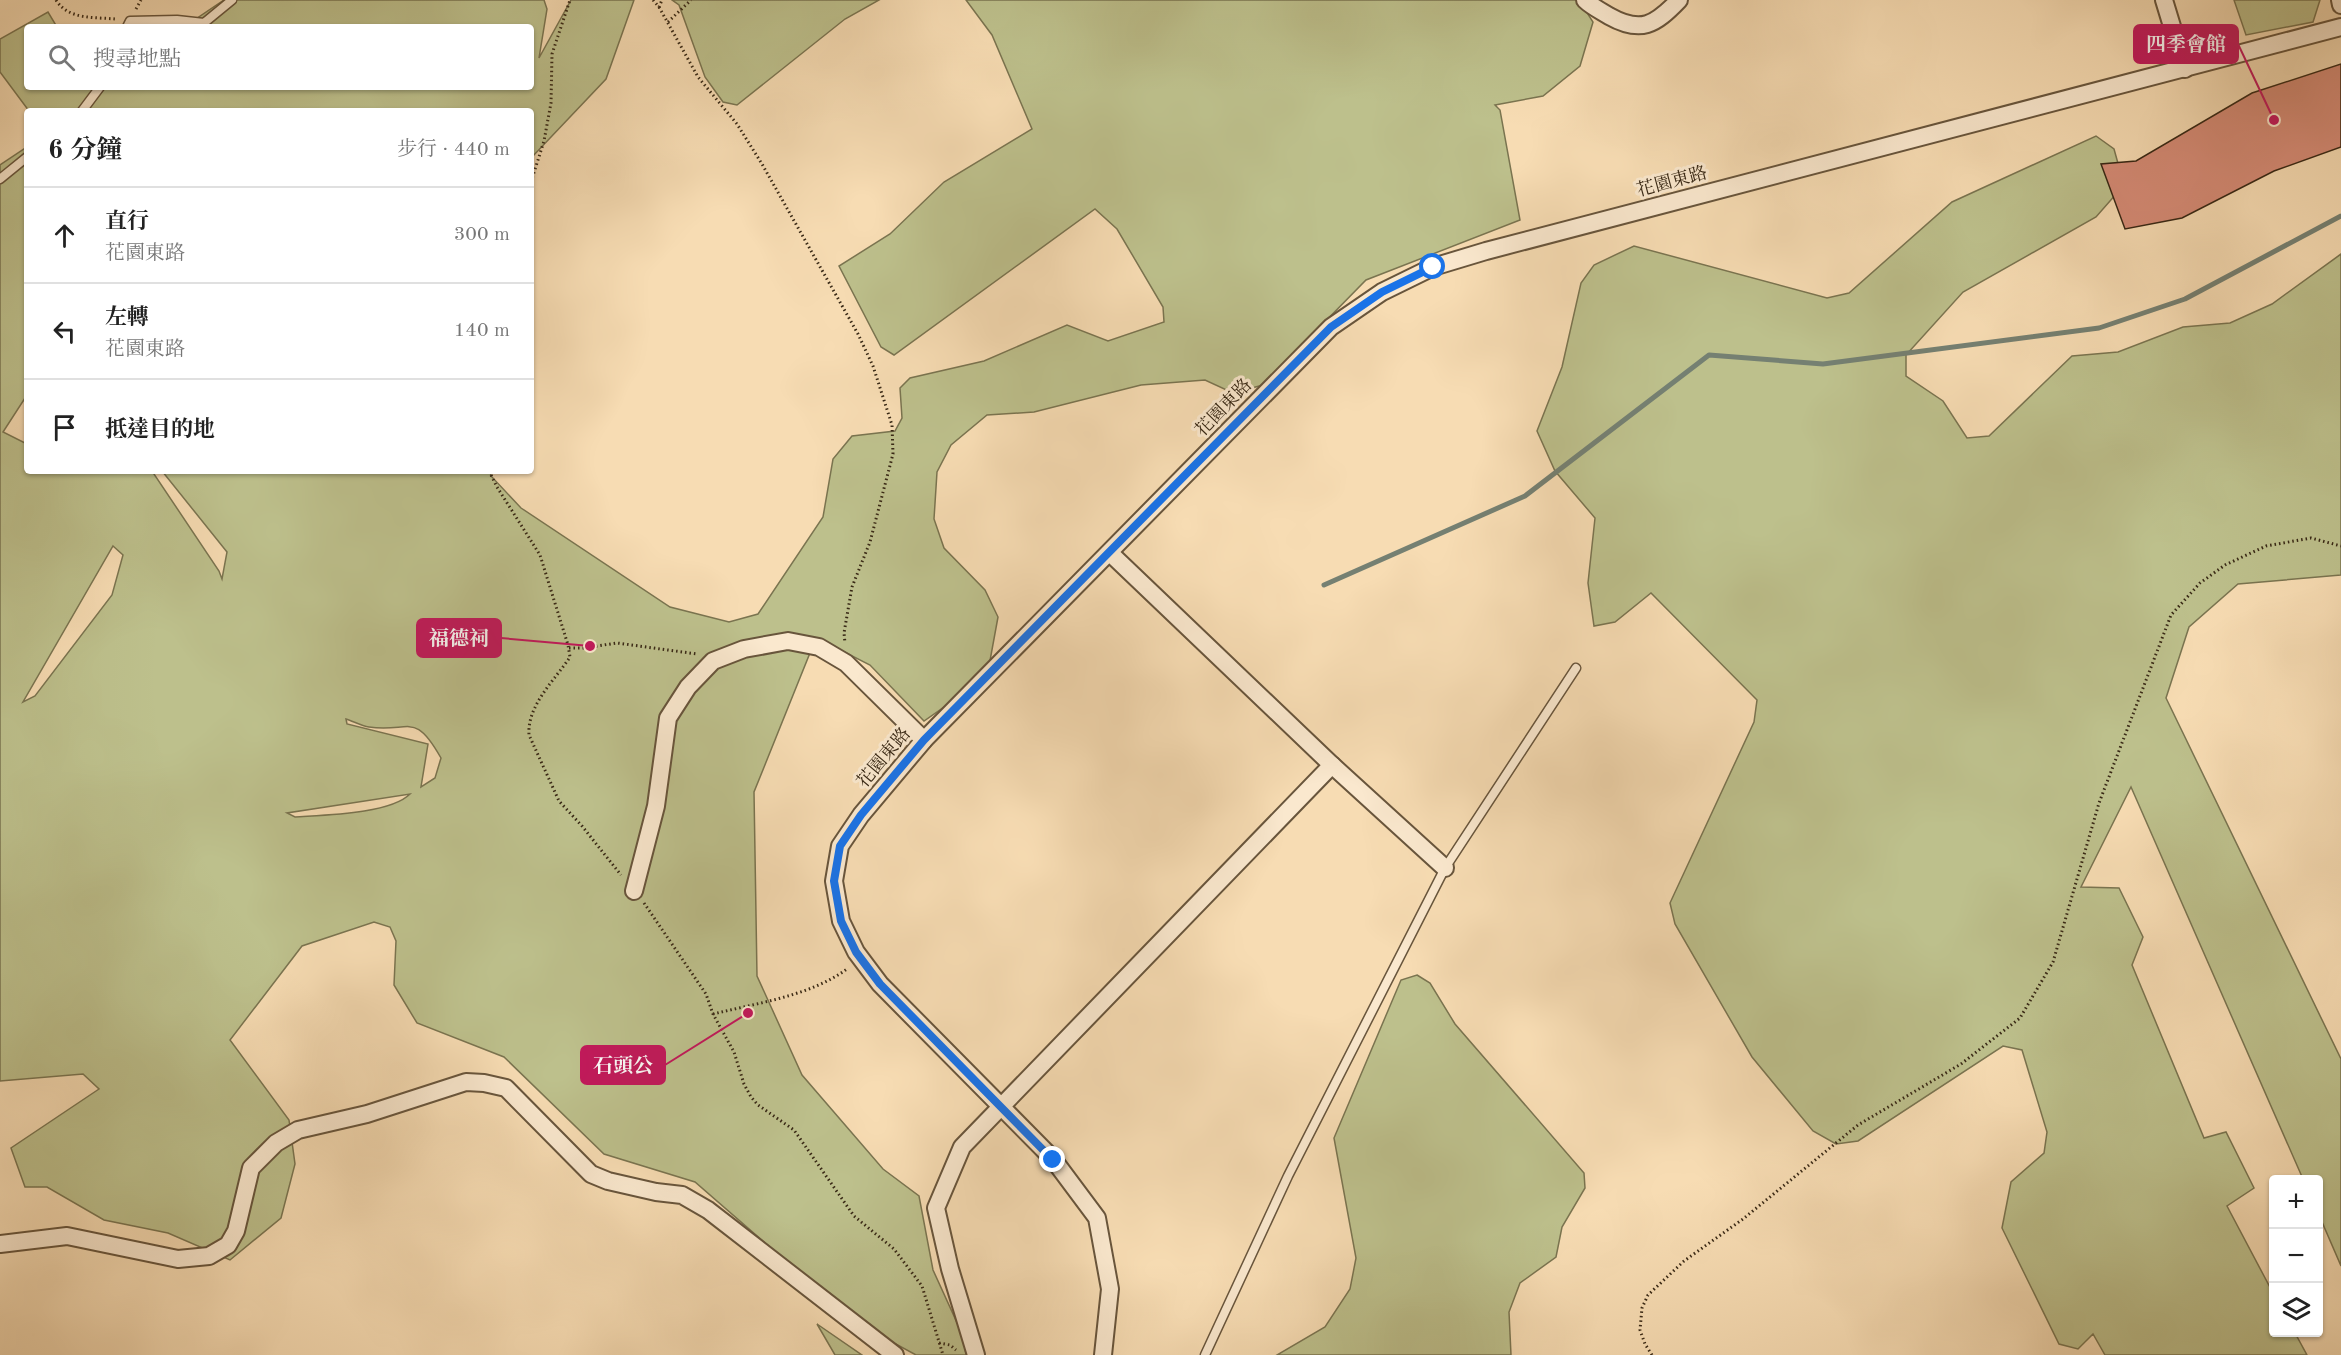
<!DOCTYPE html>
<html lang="zh-TW">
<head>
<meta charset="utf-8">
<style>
	:root { --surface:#fff; --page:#f6f6f6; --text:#222; --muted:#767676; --line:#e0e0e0 }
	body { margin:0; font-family:"Old Standard TT","Noto Serif TC",serif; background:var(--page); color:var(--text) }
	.controls { position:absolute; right:18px; bottom:18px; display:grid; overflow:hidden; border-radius:6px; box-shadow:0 2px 4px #0004 }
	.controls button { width:54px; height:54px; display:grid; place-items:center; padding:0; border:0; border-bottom:2px solid var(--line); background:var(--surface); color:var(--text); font:30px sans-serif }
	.stop { position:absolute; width:18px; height:18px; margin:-14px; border:4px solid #1a73e8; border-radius:50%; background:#fff }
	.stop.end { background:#1a73e8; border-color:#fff; box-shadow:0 2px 6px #0008 }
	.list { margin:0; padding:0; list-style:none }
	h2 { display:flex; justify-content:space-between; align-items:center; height:78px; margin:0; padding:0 24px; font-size:26px }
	h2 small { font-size:20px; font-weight:400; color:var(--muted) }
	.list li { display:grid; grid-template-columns:39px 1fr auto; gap:18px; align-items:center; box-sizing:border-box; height:96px; padding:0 24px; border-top:2px solid var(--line) }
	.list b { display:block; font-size:22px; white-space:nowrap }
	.list p { margin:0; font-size:20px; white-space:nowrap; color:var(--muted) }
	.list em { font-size:20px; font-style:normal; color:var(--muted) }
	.icon { flex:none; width:33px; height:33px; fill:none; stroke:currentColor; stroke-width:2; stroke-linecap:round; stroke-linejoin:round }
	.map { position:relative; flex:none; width:2341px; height:1355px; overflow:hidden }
	.search { position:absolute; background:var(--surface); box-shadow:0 2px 4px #0004; left:24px; top:24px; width:510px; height:66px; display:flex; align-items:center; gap:15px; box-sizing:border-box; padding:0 21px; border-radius:6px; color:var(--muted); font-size:22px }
	.panel { position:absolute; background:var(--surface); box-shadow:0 2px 4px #0004; left:24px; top:108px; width:510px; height:366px; border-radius:6px }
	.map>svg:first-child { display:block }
	.green { fill:#bdc08c; stroke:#7a7450; stroke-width:1.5; fill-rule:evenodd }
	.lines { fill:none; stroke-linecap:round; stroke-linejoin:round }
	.stream { stroke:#758072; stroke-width:5 }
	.building { fill:#d58b76; stroke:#382815; stroke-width:1.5 }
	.lane-casing { stroke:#68553c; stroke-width:11 }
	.street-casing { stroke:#68553c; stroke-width:20 }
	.path { stroke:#382815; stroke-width:3; stroke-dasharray:1.5 3; stroke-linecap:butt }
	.lane { stroke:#fae8ce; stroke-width:8 }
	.street { stroke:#fae8ce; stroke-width:16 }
	.route { stroke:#1a73e8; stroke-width:8 }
	.labels { text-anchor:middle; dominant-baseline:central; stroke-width:6; stroke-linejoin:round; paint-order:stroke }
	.street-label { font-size:18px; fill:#382815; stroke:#fae8ce }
	.leader { fill:none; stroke:#c2185b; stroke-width:2 }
	.callout-dot { fill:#c2185b; stroke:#fae8ce; stroke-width:2 }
	.callout { fill:#c2185b; stroke:#c2185b; stroke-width:2 }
	.callout-label { font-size:20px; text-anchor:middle; font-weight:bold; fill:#fff }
</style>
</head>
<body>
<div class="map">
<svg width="2341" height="1355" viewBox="0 0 2341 1355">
	<rect width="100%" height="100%" fill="#f7dcb3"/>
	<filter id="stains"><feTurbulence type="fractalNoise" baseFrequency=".00333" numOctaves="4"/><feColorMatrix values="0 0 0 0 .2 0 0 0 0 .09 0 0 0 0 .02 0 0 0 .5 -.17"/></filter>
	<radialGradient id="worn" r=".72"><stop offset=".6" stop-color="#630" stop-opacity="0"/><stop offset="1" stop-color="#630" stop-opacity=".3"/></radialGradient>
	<g class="green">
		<polygon points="224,0 544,0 547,9 539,58 571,0 634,0 606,79 532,157 531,172 531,111 29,111 0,72 0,39 48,12 57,27 27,27 27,87 531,87 531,27 184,27"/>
		<polygon points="672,0 879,0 845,19 737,105 723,102 705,77 679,5"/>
		<path d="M966,0H1579L1593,22L1580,66L1543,96L1495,105L1500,110L1520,220L1366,280L1263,385L1233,393L1205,380L1141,385L1034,412L987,415L951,445L937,472L934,519L944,548L985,590L998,617L987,677L924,721L870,665L829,644L812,648L754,792L757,976L802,1075L883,1169L919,1196L933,1270L964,1338L966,1355H916L857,1323L695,1182L604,1154L504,1057L417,1023L394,985L396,941L390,927L374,922L302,946L230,1040L289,1120L295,1164L281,1218L230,1260L168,1233L104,1220L47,1187H25L11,1148L99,1089L83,1074L0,1081V165L27,147V395L3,432L27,444V471H152L219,571L222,579L227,552L162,471H490L491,476L521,508L670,607L729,622L758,614L823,517L833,459L852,436L895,431L902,418L900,388L910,378L984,361L1067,325L1108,341L1164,322L1163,307L1117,229L1095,209L894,355L881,347L839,266L890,234L944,182L1032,129L992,35ZM113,546L123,555L112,595L35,696L23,702ZM346,719C353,721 361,726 369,727C410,733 414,710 441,758L435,778L421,787L428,744L347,724ZM410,794C390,814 324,815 295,817L287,813Z"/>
		<polygon points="2234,0 2320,0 2313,22 2246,35"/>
		<polygon points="2096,136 2114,149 2124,185 2096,217 1963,292 1906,355 1906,376 1943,401 1967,438 1989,436 2072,356 2118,352 2183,327 2230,323 2272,304 2341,254 2341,575 2238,584 2189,627 2166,698 2341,1059 2341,1266 2319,1215 2318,1180 2303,1179 2131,787 2081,887 2119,888 2143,937 2132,965 2204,1138 2226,1132 2254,1188 2227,1206 2273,1293 2274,1332 2295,1333 2307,1355 2105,1355 2093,1334 2078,1349 2059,1344 2002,1228 2011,1182 2044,1153 2047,1132 2022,1050 2003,1046 1858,1141 1836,1144 1813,1131 1752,1057 1675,924 1670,903 1754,722 1757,700 1651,593 1615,622 1594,626 1588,583 1595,518 1555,471 1537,431 1562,367 1581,283 1594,265 1634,246 1827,298 1849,293 1952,202"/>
		<polygon points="1417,975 1430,983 1455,1024 1584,1173 1585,1188 1562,1227 1556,1257 1520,1283 1509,1312 1511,1355 1277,1355 1325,1327 1350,1289 1356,1258 1334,1138 1401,980"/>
		<polygon points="817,1324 862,1355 835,1355"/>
	</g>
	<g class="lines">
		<polyline class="stream" points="1324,585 1525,496 1709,355 1823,364 2099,328 2185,299 2341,216"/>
	</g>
	<polygon class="building" points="2341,64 2341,147 2274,171 2182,218 2125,229 2101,164 2136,161 2252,93"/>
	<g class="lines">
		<g class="lane-casing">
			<g id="lane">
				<polyline points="127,27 130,21 177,20 204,23 232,0"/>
				<polyline points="82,111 100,87"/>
				<polyline points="0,179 27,157"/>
				<polyline points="1205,1355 1288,1176 1445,868 1576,668"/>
			</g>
		</g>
		<g class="street-casing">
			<g id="street">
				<path d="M1585,0C1591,6 1601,11 1609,16C1641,34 1655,25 1679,0"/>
				<polyline points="2164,0 2185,69"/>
				<polyline points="2340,0 2341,5"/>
				<polyline points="1110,553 1332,765 1445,868"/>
				<polyline points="634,891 656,806 668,718 688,687 713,661 744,649 788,641 819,647 846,663 924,740"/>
				<polyline points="0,1244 67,1236 178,1259 209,1256 228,1245 236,1231 251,1168 276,1143 298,1130 367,1114 466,1082 484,1083 506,1088 591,1174 608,1181 656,1192 682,1195 708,1210 895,1355"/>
				<polyline points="976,1355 950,1269 936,1208 962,1147 1332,765"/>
				<polyline points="1103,1355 1110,1289 1097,1218 1053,1159 880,984 856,952 841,921 834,881 840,846 861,815 924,740 1331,327 1382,292 1433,267 1486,251 2341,27"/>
			</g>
		</g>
		<g class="path">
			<path d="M56,0C68,20 95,17 115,19"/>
			<polyline points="653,0 659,7 662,0"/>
			<polyline points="659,7 698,77 737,124 762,164 858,334 873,366 892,425 893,454 870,542 852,587 844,633 845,643"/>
			<polyline points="136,9 141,0"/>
			<polyline points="668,22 691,0"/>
			<polyline points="531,182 544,141 551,103 552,54 570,0"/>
			<path d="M489,471L497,487L540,555L568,645L570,657C555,680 527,705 529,735L559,801L582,826L621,875"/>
			<polyline points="569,648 584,648 617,643 697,654"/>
			<polyline points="644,903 706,994 713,1014 734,1052 744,1084 751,1097 758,1105 794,1130 854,1216 894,1249 922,1286 943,1355"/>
			<path d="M713,1014C757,1003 810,996 847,969"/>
			<polyline points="939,1343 950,1345 956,1350"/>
			<polyline points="1652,1355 1645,1344 1640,1330 1642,1308 1648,1295 1684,1261 1743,1219 1858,1125 1961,1064 2020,1018 2053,962 2099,803 2171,615 2200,583 2225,565 2266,546 2311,538 2341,546"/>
		</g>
		<use href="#lane" class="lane"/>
		<use href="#street" class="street"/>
	</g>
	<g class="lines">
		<polyline class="route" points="1053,1160 880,984 856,952 841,921 834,881 840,846 861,815 924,740 1331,327 1382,292 1433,267"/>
	</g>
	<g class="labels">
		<g class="street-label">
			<text transform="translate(1672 182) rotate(-15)">花園東路</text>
			<text transform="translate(1224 408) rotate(-46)">花園東路</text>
			<text transform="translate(884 758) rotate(-50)">花園東路</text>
		</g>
	</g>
	<path class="leader" d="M2274 120L2238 44M590 646L501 638M748 1013L665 1065"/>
	<g class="callout-dot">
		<circle cx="2274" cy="120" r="6"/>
		<circle cx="590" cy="646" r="6"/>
		<circle cx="748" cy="1013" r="6"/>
	</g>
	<g class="callout">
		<rect x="2134" y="25" width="104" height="38" rx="6"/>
		<rect x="417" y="619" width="84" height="38" rx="6"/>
		<rect x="581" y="1046" width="84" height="38" rx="6"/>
	</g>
	<g class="callout-label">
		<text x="2186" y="51">四季會館</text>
		<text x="459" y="645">福德祠</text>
		<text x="623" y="1072">石頭公</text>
	</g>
	<rect width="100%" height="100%" filter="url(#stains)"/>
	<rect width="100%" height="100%" fill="url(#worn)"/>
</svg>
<div class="controls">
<button>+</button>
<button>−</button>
<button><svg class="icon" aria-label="layers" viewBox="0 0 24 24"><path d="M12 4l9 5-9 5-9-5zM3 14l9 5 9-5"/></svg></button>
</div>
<div class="stop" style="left:1433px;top:267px"></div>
<div class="stop end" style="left:1053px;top:1160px"></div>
<div class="search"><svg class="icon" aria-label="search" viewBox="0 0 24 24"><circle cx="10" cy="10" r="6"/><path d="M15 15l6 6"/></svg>搜尋地點</div>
<section class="panel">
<h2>6 分鐘<small>步行 · 440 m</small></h2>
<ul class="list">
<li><svg class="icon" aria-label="ahead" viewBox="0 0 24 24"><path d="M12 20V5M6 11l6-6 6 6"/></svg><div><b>直行</b><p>花園東路</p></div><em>300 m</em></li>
<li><svg class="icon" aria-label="left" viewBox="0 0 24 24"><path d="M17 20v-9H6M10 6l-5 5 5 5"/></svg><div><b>左轉</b><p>花園東路</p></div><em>140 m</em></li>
<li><svg class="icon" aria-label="arrive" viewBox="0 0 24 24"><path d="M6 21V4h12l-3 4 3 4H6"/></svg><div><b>抵達目的地</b></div></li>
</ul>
</section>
</div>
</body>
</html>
